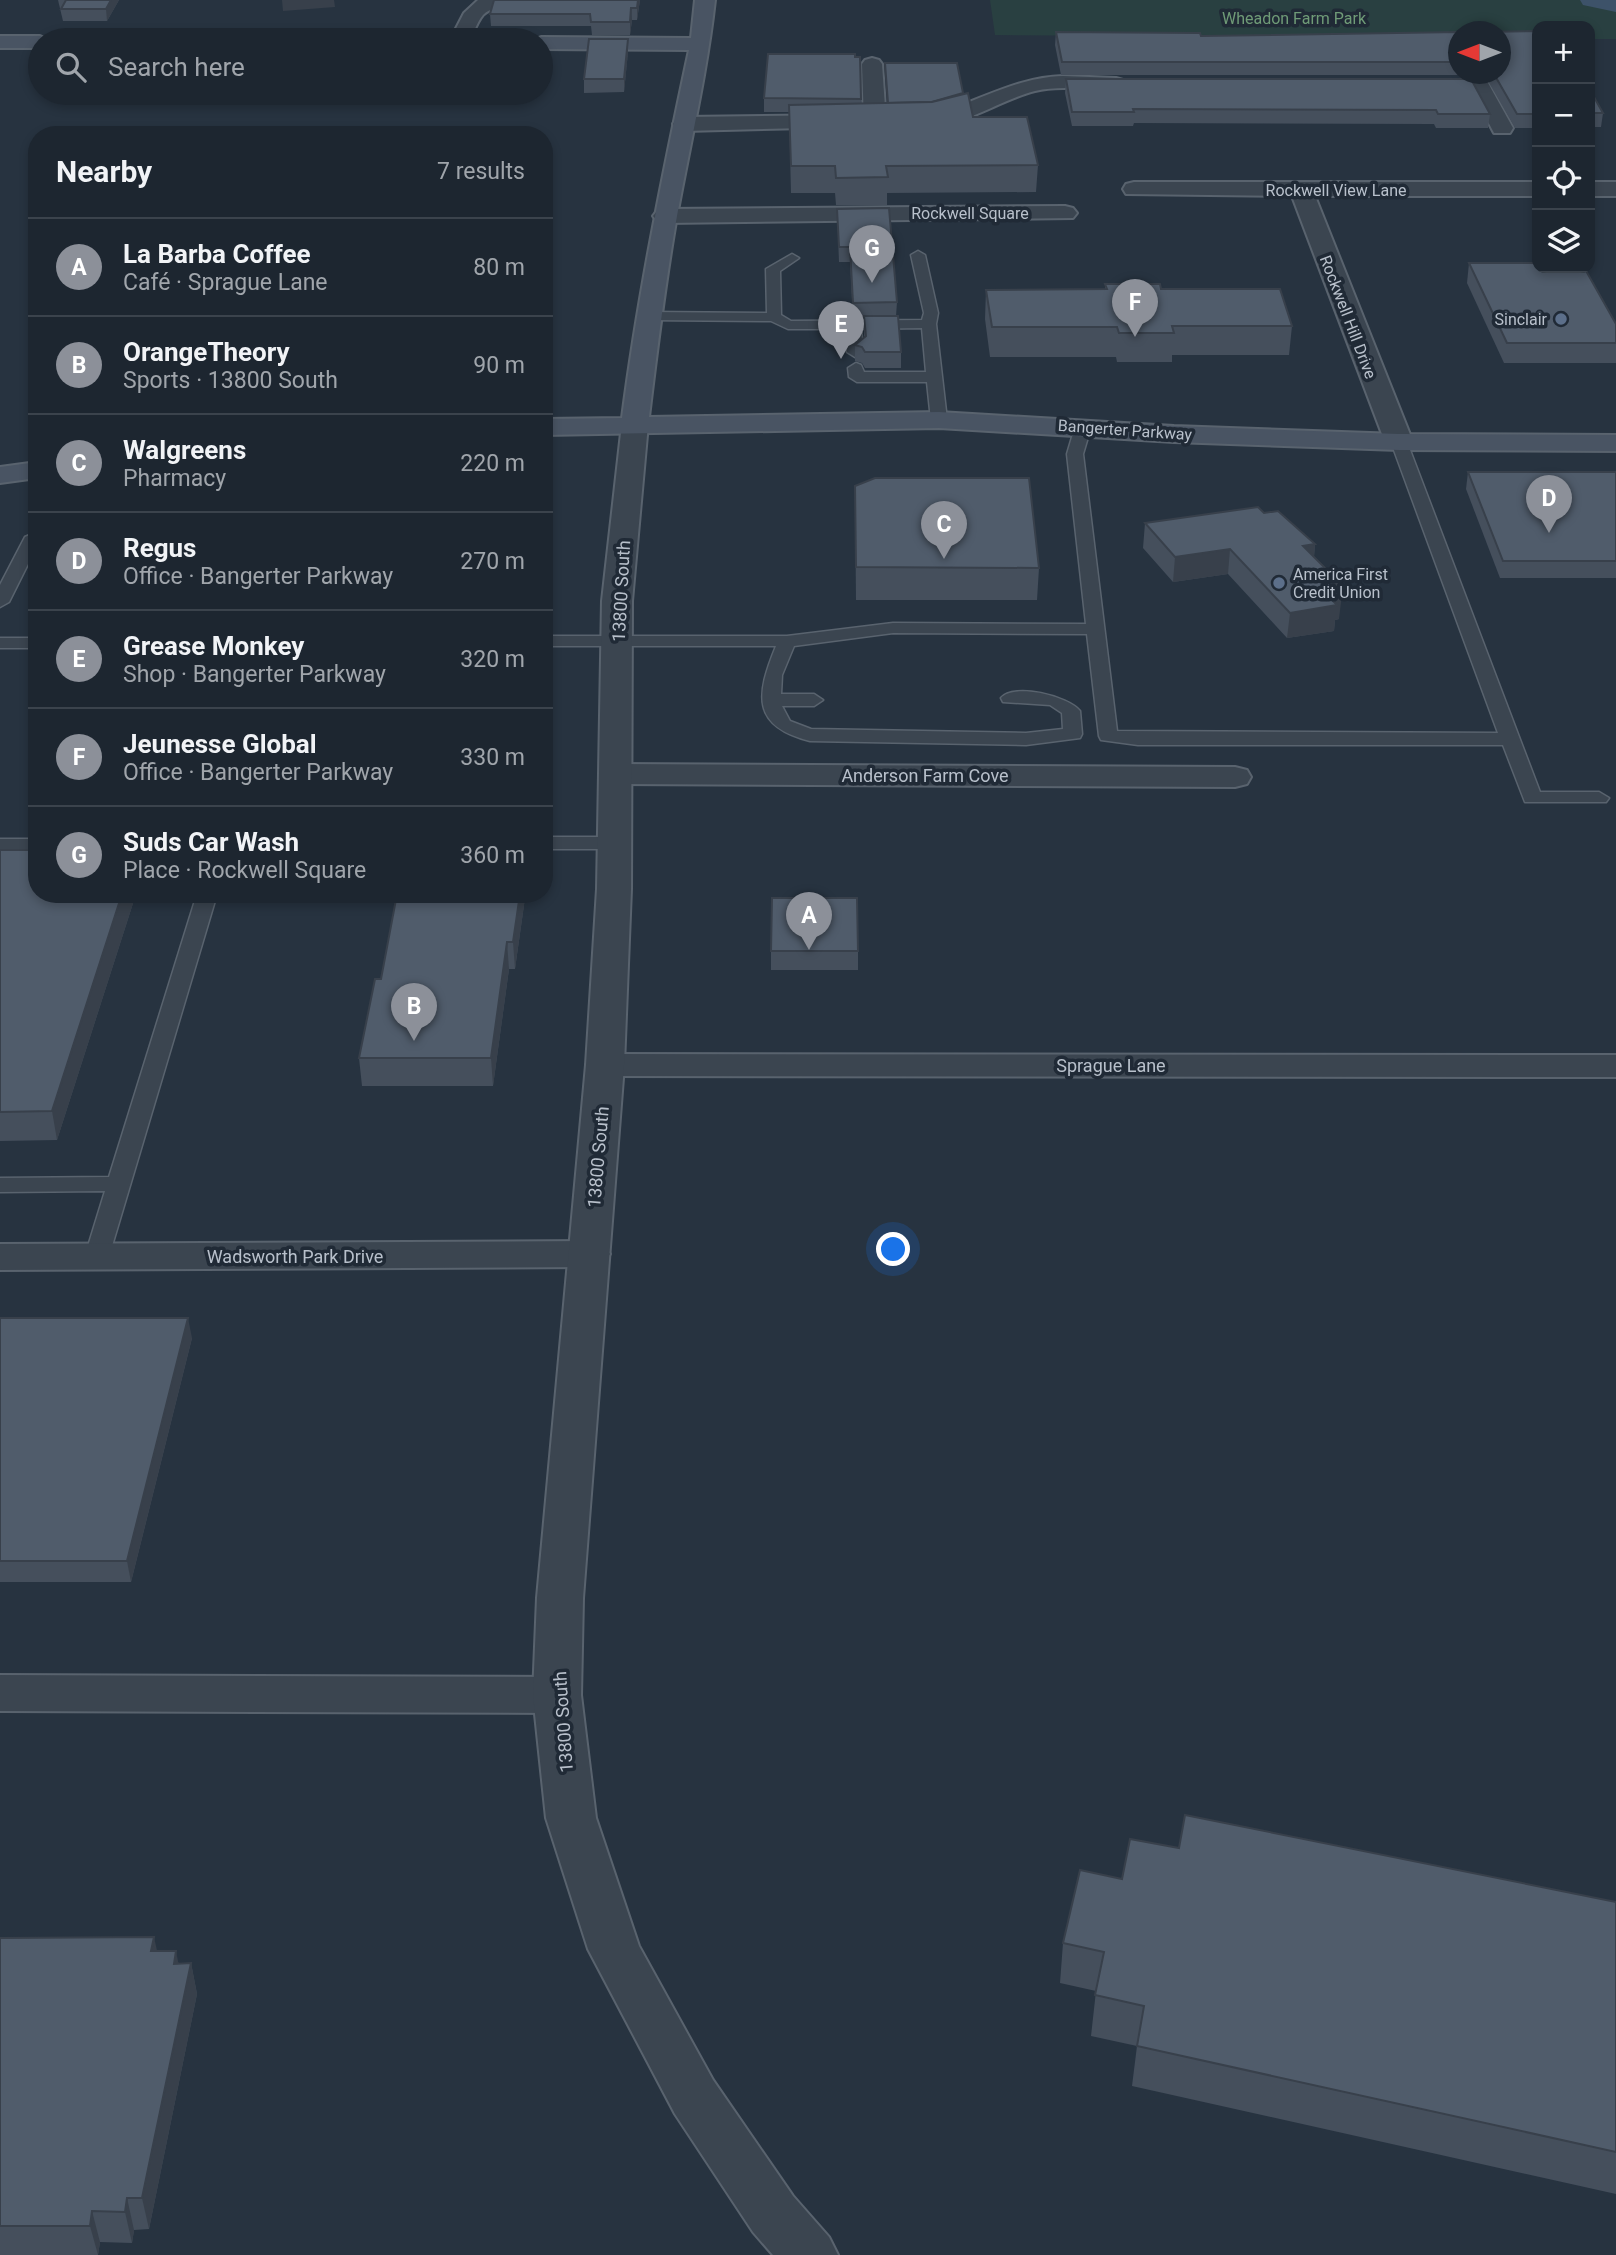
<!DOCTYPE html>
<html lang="en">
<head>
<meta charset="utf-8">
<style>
	:root { --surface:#1d2630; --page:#252e38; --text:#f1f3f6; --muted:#a0a5ab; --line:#3b434c; --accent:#8c9099 }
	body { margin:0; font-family:Roboto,sans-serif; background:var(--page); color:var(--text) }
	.controls { position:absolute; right:21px; top:21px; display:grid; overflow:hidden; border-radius:14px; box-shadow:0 4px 10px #0003 }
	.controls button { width:63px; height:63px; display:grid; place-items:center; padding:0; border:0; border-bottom:2px solid var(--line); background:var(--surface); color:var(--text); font:35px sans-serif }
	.compass { position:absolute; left:1448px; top:21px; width:63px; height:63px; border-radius:50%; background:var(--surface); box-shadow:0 4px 10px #0003; rotate:270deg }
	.you { position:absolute; left:894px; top:1250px; width:24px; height:24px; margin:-18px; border:5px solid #fff; border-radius:50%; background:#1a73e8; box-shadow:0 0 0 10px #1a73e833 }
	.badge { display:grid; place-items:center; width:46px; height:46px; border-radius:50%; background:var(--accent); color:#fff; font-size:23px; font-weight:700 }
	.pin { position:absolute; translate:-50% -58px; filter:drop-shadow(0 2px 4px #0008) }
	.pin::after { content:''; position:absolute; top:37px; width:24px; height:21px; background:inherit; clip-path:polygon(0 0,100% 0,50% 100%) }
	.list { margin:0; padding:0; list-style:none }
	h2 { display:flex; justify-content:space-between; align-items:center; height:91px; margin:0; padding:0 28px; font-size:30px }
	h2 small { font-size:23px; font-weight:400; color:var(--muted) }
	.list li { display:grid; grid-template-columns:46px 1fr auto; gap:21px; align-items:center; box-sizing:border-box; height:98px; padding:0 28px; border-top:2px solid var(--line) }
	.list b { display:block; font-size:26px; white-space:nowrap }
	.list p { margin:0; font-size:23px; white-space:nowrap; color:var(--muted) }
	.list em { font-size:23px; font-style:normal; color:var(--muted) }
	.icon { flex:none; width:38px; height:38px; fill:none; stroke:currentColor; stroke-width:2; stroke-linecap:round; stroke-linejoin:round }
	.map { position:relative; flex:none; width:1616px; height:2255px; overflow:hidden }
	.search { position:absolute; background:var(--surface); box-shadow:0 4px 10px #0003; left:28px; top:28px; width:525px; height:77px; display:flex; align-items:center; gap:18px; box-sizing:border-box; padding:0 24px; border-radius:38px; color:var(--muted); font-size:26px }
	.panel { position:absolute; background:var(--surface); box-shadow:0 4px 10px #0003; left:28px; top:126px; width:525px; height:777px; border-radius:28px }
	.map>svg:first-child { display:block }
	.green { fill:#294041 }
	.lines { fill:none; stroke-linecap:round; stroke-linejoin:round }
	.canal { fill:#3d5269; fill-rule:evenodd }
	.service-casing { stroke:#59636e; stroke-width:3 }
	.minor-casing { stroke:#59636e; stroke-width:4 }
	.tertiary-casing { stroke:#59636e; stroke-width:4 }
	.secondary-casing { stroke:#59636e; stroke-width:4 }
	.service { fill:#3b4550; fill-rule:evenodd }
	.minor { fill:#3b4550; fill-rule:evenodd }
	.tertiary { fill:#3b4550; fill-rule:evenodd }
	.secondary { fill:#495463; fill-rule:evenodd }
	.wall { fill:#454f5c }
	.shaded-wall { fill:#38404b }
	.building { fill:#505c6b; stroke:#38404b; stroke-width:2 }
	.service-dot { fill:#5c6f8a; stroke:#202a36; stroke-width:2.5 }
	.labels { text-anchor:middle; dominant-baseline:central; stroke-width:7; stroke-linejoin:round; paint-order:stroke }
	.far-park-label { font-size:16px; fill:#6f9b77; stroke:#202a36 }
	.far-street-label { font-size:16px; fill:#b8c0cb; stroke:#202a36 }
	.far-poi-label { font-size:16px; fill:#b8c0cb; stroke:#202a36; text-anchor:end }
	.street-label { font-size:18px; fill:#b8c0cb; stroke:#202a36 }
</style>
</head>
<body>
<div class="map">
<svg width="1616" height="2255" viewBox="0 0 1616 2255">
	<rect width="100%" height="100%" fill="#273340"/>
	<polygon class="green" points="990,0 1616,0 1616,39 1590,39 1590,26 1537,26 1537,38 1500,32 1458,32 1458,38 995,35"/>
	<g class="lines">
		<polygon class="canal" points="1580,0 1616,0 1616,12 1583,5"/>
		<g class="service-casing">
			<g id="service">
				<polygon points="918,251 925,255 938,313 936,324 947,420 939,425 931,420 927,382 857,382 849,377 848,368 856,363 861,365 864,372 926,372 922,328 861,329 863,352 855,357 847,352 846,329 788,329 771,321 648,320 641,316 648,312 767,313 766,269 792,254 799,258 780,271 781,315 791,321 922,320 924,313 911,255"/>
				<path d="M1083,422L1091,427L1083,454L1117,731L1498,733L1391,442L1399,437L1407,442L1540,792H1599L1609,798L1606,802H1525L1503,745H1138L1101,740L1099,736L1087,634L893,633L794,646L782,675L781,694H814L823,700L814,706H782L790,721L811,729L1026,733L1063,729L1062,713L1050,705L1003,702L1001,698C1014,683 1068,696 1080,711L1082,734L1080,738L1026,745L810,741C751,726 756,695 776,646H544V636H787L893,623L1086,624L1067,454L1075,427Z"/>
				<polygon points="37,532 37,546 9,602 0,607 0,585 25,537"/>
				<rect x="0" y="638" width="37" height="10"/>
				<polygon points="544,837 614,837 621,839 624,843 621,847 614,849 544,849"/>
				<rect x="0" y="839" width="37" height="12"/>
				<polygon points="197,894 217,894 109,1256 105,1261 97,1264 89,1261 85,1256 105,1191 0,1192 0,1178 109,1177"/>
			</g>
		</g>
		<g class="minor-casing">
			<g id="minor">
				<path d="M478,0H536C524,15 497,0 483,15C477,22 474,32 470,40H450L464,13Z"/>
				<polygon points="872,58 879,60 882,64 886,122 883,127 867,127 864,122 862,64 865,60"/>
				<polygon points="1463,74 1483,74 1513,128 1510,133 1494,133"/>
				<path d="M1063,76L1116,78L1123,80L1127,84L1123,88L1116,90C1090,90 1061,85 1035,91C998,100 951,135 912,126L909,121L912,116C927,113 942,112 956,107C992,94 1024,77 1063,76Z"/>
				<polygon points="842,115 850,117 853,122 850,127 684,131 676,129 673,124 676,119 684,117"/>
				<polygon points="1134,182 1537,182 1537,196 1315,196 1413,442 1409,448 1399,450 1389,448 1385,442 1292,196 1126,194 1123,189 1126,184"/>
				<rect x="1590" y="182" width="26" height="14"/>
				<polygon points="1065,206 1073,208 1077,213 1073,218 665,223 657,221 653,216 657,211 665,209"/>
				<polygon points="615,764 1235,767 1247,770 1251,777 1247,784 1235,787 615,784 603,781 599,774 603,767"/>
				<polygon points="605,1054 1616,1055 1616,1077 605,1076 592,1073 586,1065 592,1057"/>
				<polygon points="590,1241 604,1245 610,1254 604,1263 590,1267 0,1270 0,1244"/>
				<polygon points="0,1675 557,1677 574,1682 581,1695 574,1708 557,1713 0,1711"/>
			</g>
		</g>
		<g class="tertiary-casing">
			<polygon id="tertiary" points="635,416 644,418 648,424 632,601 631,889 624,1065 583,1598 581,1695 596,1818 639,1946 713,2080 793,2196 829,2237 838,2255 773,2255 753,2232 675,2114 588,1949 546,1818 533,1695 537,1598 586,1065 597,889 602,601 622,424 626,418"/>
		</g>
		<g class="secondary-casing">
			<g id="secondary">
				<path d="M695,0H715C707,73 690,144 677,216C665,283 657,350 649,417L939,412L1174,426L1399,434L1616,435V451L1399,450L1174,442L939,428L544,435V419L622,418C638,294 663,172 689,50L541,49V40H533L541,37L691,38Z"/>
				<polygon points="0,36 40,36 49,40 40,40 40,48 0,48"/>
				<polygon points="37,462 37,478 0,483 0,467"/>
			</g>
		</g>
		<use href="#service" class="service"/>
		<use href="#minor" class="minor"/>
		<use href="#tertiary" class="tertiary"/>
		<use href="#secondary" class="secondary"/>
	</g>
	<g class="wall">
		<polygon points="58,0 119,0 107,21 63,21"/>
		<polygon points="494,0 640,0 637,20 632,20 630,35 592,35 591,26 491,26 490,14"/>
		<polygon points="1537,31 1537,128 1515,128 1484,74 1501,74"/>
		<polygon points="1056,32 1201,36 1459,32 1459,74 1462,74 1461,75 1061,75 1055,45"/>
		<polygon points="628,39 628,52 624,92 584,93 584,79"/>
		<polygon points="855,57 860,57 861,104 887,103 963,94 973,117 1038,165 1036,192 887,193 887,205 836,205 835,193 791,193 789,112 764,112 764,98"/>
		<polygon points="1066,79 1490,114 1488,128 1436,128 1434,124 1134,123 1133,126 1072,126 1065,93"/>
		<polygon points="1590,90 1603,113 1601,127 1590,127"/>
		<polygon points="837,209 897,302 896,316 901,352 901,368 865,368 862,363 855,361 855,345 864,337 864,318 853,318 850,262 839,262"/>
		<polygon points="1469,263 1616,324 1616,363 1504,363 1467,283"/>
		<polygon points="1105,284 1161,289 1292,326 1289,355 1172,355 1172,362 1117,362 1116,357 990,357 985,319 986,290 1105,289"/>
		<polygon points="1468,472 1616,472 1616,578 1500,578 1466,489"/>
		<polygon points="855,486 1039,568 1037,600 856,600"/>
		<polygon points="1264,513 1315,544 1314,557 1339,590 1339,619 1335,620 1334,631 1287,638 1228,574 1173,582 1143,548 1145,523"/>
		<polygon points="0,850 37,894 136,894 57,1140 0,1141"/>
		<polygon points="525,898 515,969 509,969 493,1086 362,1086 359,1058 381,979"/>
		<rect x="771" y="951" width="87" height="19"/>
		<polygon points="0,1318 192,1338 131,1582 0,1582"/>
		<polygon points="1179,1848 1616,1902 1616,2194 1132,2086 1137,2046 1091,2036 1096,1991 1060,1983 1063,1943 1122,1879"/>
		<polygon points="0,1938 157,1951 179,1963 191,1963 197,1994 149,2229 134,2230 132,2243 100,2242 98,2255 0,2255"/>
	</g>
	<g class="shaded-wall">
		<polygon points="111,0 119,0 107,21 106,9"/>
		<polygon points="282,0 334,0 335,7 283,11"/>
		<polygon points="638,0 640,0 637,20 637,8"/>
		<polygon points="631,8 632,20 630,35 630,22"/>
		<polygon points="628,39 628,52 624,92 624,79"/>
		<polygon points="1315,544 1313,569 1303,546"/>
		<polygon points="1230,549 1228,574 1173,582 1175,557"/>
		<polygon points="1340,583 1339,594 1342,594 1339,619 1335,620 1334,631 1287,638 1290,613 1328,596 1333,584"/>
		<polygon points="122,894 136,894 57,1140 52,1111"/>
		<polygon points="520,894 524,894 525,898 515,969 513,942"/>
		<polygon points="507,942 509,969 493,1086 491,1058"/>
		<polygon points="188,1318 192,1338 131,1582 127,1561"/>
		<polygon points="154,1937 161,1969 151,1951"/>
		<polygon points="176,1951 182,1982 174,1964"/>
		<polygon points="191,1963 197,1994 149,2229 142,2198"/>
		<polygon points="127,2198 134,2230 132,2243 125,2212"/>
		<polygon points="92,2211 100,2242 98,2255 90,2226"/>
	</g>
	<g class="building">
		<polygon points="66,0 111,0 106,9 61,9"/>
		<polygon points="494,0 638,0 637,8 631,8 630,22 591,22 590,14 490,14"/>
		<polygon points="1536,31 1537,31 1537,114 1517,114 1494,74 1501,74 1501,32 1479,32"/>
		<polygon points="1056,32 1200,33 1201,36 1459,32 1459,62 1062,62"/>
		<polygon points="589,39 628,39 624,79 584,79"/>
		<polygon points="768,54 855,54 855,57 860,57 861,99 764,98"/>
		<polygon points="885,63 957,63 963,93 932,102 888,103"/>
		<polygon points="1066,79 1471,79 1490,114 1438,114 1436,110 1133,109 1134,112 1072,112"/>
		<polygon points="1590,90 1603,113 1590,113"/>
		<polygon points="968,93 973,117 1027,117 1038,165 886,166 888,177 836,178 835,166 791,166 789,105 932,102"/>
		<polygon points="889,208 897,302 853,303 850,247 839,247 837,209"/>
		<polygon points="1469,263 1537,263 1537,268 1585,269 1616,324 1616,343 1507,343"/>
		<polygon points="1105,284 1160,284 1161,289 1280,289 1292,326 1172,326 1174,333 1119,333 1117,327 992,327 986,290 1107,289"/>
		<polygon points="864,316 898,316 901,352 865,352 862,347 855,345 866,336"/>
		<polygon points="1468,472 1616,472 1616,561 1503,561"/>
		<polygon points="875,478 1029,478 1039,568 856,567 855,486"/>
		<polygon points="1258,507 1264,513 1278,511 1315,544 1303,546 1340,583 1333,584 1342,594 1328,596 1337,605 1290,613 1230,549 1175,557 1145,523"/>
		<polygon points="0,850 37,850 37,894 122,894 52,1111 0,1112"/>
		<polygon points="397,894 520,894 513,942 507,942 491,1058 359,1058 375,979 381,979"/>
		<polygon points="772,898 857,898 858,951 771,951"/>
		<polygon points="0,1318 188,1318 127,1561 0,1561"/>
		<polygon points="1185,1815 1616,1902 1616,2152 1137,2046 1144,2006 1095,1995 1104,1952 1063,1943 1080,1870 1122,1879 1130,1839 1179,1848"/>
		<polygon points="154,1937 151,1951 176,1951 174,1964 191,1963 142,2198 127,2198 125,2212 92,2211 90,2226 0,2226 0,1938"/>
	</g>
	<g class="service-dot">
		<circle cx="1561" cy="319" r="7"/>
		<circle cx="1279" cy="583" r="7"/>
	</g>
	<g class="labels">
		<g class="far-park-label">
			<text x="1294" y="18">Wheadon Farm Park</text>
		</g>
		<g class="far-street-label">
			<text x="1336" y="190">Rockwell View Lane</text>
			<text x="970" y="213">Rockwell Square</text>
			<text transform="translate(1348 317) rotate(69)">Rockwell Hill Drive</text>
			<text transform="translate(1125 430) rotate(4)">Bangerter Parkway</text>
		</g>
		<g class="far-poi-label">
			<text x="1547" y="319">Sinclair</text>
			<text x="1293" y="574" text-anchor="start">America First<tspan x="1293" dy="18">Credit Union</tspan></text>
		</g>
		<g class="street-label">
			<text transform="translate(621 591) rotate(-87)">13800 South</text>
			<text x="925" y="775">Anderson Farm Cove</text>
			<text x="1111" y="1065">Sprague Lane</text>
			<text transform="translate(598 1157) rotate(-85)">13800 South</text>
			<text x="295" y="1256">Wadsworth Park Drive</text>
			<text transform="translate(563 1722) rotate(-94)">13800 South</text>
		</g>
	</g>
</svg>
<div class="controls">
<button>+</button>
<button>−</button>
<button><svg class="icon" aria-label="locate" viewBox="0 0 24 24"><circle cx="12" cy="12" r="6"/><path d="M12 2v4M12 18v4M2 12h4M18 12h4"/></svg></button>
<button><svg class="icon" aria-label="layers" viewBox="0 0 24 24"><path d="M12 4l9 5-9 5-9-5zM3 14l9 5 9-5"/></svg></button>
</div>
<svg class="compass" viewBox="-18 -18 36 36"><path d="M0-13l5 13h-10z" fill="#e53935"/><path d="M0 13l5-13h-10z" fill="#a0a5ab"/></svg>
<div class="you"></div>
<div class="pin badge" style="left:809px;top:950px">A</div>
<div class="pin badge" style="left:414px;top:1041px">B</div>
<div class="pin badge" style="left:944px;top:559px">C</div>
<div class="pin badge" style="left:1549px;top:533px">D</div>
<div class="pin badge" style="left:841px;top:359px">E</div>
<div class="pin badge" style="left:1135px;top:337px">F</div>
<div class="pin badge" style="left:872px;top:283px">G</div>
<div class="search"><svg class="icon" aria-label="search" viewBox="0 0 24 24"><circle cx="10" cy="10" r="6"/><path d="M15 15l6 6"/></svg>Search here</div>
<section class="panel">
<h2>Nearby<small>7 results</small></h2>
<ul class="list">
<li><span class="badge">A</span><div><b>La Barba Coffee</b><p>Café · Sprague Lane</p></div><em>80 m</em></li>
<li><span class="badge">B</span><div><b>OrangeTheory</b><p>Sports · 13800 South</p></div><em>90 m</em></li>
<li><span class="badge">C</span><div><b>Walgreens</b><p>Pharmacy</p></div><em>220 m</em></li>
<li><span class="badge">D</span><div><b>Regus</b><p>Office · Bangerter Parkway</p></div><em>270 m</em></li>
<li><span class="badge">E</span><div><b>Grease Monkey</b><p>Shop · Bangerter Parkway</p></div><em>320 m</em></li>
<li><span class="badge">F</span><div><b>Jeunesse Global</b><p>Office · Bangerter Parkway</p></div><em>330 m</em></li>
<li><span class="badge">G</span><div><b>Suds Car Wash</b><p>Place · Rockwell Square</p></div><em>360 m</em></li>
</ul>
</section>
</div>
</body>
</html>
